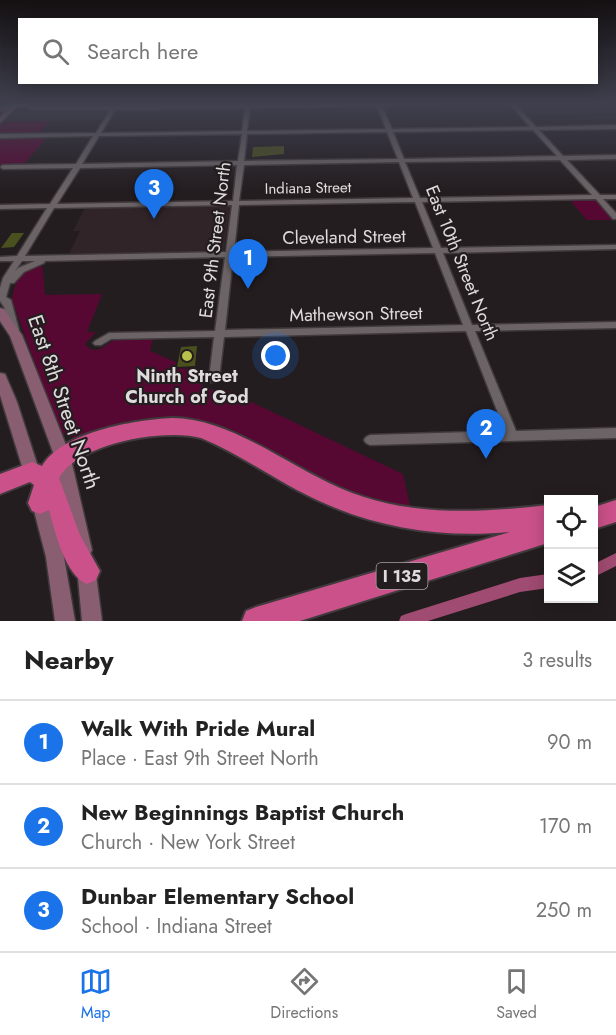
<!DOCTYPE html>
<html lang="en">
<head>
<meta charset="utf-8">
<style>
	:root { --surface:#fff; --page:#f2f2f2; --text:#222; --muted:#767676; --line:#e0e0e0; --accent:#1a73e8 }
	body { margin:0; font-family:Jost,sans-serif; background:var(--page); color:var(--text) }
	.controls { position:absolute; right:18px; bottom:18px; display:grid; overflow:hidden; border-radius:0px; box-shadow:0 3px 15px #0003 }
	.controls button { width:54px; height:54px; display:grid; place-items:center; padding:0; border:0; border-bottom:2px solid var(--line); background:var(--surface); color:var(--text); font:30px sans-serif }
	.you { position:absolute; left:276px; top:356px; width:21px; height:21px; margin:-15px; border:4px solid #fff; border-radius:50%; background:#1a73e8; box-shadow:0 0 0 9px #1a73e833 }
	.badge { display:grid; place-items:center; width:39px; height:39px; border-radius:50%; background:var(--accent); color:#fff; font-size:20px; font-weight:700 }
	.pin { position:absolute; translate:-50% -50px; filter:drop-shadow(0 2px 3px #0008) }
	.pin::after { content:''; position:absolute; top:32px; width:21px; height:18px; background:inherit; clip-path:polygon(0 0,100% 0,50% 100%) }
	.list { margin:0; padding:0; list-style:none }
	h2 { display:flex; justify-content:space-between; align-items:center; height:78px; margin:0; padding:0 24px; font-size:26px }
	h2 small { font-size:20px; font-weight:400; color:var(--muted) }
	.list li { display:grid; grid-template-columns:39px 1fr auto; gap:18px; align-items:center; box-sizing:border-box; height:84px; padding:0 24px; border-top:2px solid var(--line) }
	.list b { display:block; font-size:22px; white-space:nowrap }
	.list p { margin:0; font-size:20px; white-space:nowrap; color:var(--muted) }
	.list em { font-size:20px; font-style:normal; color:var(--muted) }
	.icon { flex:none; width:33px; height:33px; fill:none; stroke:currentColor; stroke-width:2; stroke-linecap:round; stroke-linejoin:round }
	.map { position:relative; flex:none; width:616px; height:621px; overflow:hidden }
	.search { position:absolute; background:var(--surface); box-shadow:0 3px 15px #0003; left:18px; right:18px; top:18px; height:66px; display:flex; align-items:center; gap:15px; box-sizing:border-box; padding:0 21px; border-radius:0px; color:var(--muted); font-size:22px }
	.sheet { height:330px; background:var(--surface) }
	nav { display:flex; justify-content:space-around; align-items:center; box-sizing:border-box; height:84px; border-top:2px solid var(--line); background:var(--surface); font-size:16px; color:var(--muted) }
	nav a { display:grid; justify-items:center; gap:3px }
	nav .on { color:var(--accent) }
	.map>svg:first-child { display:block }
	.built { fill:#312429 }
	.green { fill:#560832 }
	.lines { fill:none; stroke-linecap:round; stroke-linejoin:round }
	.canal { fill:#a04b71; fill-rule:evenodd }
	.building { fill:#4b511e }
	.street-casing { stroke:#403a3c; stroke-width:3 }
	.secondary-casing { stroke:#403a3c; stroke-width:3 }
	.highway-casing { stroke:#403a3c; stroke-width:4 }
	.street { fill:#6b6366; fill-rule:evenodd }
	.secondary { fill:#885e70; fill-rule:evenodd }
	.highway { fill:#ca5189; fill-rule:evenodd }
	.poi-dot { fill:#b6c149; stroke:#241d20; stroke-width:2 }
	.labels { text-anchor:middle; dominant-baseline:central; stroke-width:4.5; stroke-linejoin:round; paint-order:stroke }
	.far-street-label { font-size:15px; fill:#e0dbdd; stroke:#241d20 }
	.shield { fill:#241d20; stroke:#a8a2a4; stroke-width:1.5 }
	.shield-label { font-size:16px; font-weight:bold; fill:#e0dbdd }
	.street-label { font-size:18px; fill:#e0dbdd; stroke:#241d20 }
	.poi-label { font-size:18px; font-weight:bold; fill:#e0dbdd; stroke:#241d20 }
	.near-street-label { font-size:21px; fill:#e0dbdd; stroke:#241d20 }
</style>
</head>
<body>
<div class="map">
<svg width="616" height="621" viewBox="0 0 616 621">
	<rect width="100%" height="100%" fill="#241d20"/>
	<g class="built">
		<polygon points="616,104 616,113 525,114 516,105"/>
		<polygon points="17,110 109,109 111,110 104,120 4,122"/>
		<polygon points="227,204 230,206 224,251 69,254 80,231 73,231 86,206"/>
	</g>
	<g class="green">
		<polygon points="50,121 39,134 0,134 0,126 4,122"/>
		<polygon points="48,136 23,165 4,164 0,168 0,137"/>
		<polygon points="569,199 596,199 614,220 587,220"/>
		<path d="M42,263L45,295L102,294L87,332H96L85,344C98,359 105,342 118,339C129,337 142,338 153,338L150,351L176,362L175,369L200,368L199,379H202V386L210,390L222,388L403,474L412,514L365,505L211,426L75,438L60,432L12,300C14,280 23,269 42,263Z"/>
	</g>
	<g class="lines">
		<g class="canal">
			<polygon points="616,553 616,566 594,577 594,564"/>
			<polygon points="548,574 548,588 520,592 428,621 399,621 401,616 406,614 520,578"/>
		</g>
	</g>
	<g class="building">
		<polygon points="284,146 284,154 252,157 253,147"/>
		<polygon points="12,233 24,233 14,247 1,248"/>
		<polygon points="197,346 195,366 177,367 181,347"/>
	</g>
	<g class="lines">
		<g class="street-casing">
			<path id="street" d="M27,104H31L32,107H54L245,104H437L382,106L392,129L530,127L510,104H515L536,127L616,125V129L539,130L563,156L616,155V159L567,160L600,195H616V199H603L616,213V219H613L596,199L422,202L441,248L616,245V249L443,253L472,325L616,322V328L475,331L516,431L616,428V438L370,445L366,443L364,440L366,437L370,435L505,431L466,331L224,337L219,379L218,382H210L209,379L214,337L111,339L101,345H95L93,343L95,341L109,333L215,331L225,257L45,261L44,263L24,272L14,283H10L6,297L11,300L19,330L14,333L11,332L4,307L0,301V288L3,278L14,261H0V257L17,256L47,208L0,209V205L50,204L73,168L3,169L0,167L3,165L76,164L93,136L0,138V134L96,133L110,110H30L27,108ZM377,106L386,129L247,131L250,108ZM245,108L242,131L101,133L115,110ZM533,130L557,156L404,159L393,132ZM387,132L398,159L244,161L247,134ZM242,134L238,161L82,164L99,136ZM560,160L592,195L420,198L405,162ZM399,162L413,198L239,201L244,165ZM237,165L233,201L57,204L80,168ZM415,202L433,248L234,252L239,205ZM232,205L226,252L25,256L54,208ZM435,253L463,325L225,330L233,257ZM22,261H35L18,268L15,271Z"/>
		</g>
		<g class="secondary-casing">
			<g id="secondary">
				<polygon points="17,104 35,104 16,108 0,123 0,117 7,110 0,111 0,107"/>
				<polygon points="0,308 4,309 22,335 70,455 92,550 89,556 86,558 93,560 95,567 102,621 82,621 77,567 79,560 83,559 77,556 74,550 54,455 10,336 0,321"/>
				<polygon points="0,373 5,374 17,402 41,476 39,481 33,483 27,481 25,476 0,395"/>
				<polygon points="39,491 45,494 47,499 64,557 75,621 55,621 46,557 31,499 33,494"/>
			</g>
		</g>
		<g class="highway-casing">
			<g id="highway">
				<path d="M172,418C230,418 288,466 340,488C405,517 479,513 548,505V543L300,621H242L246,611L256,607L510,532C435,539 364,526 297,490C265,473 235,452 201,438C165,428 78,443 59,478L80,535L100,571L96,580L87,584C65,575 55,532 49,510L40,514L32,511L28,503L34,485L30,482L0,494V474L32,462L42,466C62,432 134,420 172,418Z"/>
				<polygon points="616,500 616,522 594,529 594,507"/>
			</g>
		</g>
		<use href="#street" class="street"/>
		<use href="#secondary" class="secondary"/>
		<use href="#highway" class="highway"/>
	</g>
	<linearGradient id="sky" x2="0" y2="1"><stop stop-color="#141012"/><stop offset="0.54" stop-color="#3f404e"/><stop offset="1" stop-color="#3f404e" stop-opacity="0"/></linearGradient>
	<rect width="616" height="191" fill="url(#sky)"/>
	<circle class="poi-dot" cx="187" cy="356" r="6"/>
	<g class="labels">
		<g class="far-street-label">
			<text transform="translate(308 188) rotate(-1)">Indiana Street</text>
		</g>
		<rect class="shield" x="376.5" y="563" width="51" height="26" rx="4.5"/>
		<g class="shield-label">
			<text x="402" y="576">I 135</text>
		</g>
		<g class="street-label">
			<text transform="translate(344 237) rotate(-1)">Cleveland Street</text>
			<text transform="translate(215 240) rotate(-83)">East 9th Street North</text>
			<text transform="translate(462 263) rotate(68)">East 10th Street North</text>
			<text transform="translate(356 314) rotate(-1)">Mathewson Street</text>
		</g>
		<g class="poi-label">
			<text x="187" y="376">Ninth Street<tspan x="187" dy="21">Church of God</tspan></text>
		</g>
		<g class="near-street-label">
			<text transform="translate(64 402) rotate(71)">East 8th Street North</text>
		</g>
	</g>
</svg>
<div class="controls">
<button><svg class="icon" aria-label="locate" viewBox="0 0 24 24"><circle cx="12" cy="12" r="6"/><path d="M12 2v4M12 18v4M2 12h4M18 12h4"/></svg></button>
<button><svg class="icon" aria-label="layers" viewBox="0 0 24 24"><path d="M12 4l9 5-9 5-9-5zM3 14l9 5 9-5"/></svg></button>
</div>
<div class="you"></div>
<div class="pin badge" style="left:248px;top:289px">1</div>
<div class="pin badge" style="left:486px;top:459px">2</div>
<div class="pin badge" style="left:154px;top:219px">3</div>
<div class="search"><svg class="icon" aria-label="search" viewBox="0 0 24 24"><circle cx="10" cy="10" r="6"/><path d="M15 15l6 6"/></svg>Search here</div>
</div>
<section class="sheet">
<h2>Nearby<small>3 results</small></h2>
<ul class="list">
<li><span class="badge">1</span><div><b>Walk With Pride Mural</b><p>Place · East 9th Street North</p></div><em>90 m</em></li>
<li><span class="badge">2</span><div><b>New Beginnings Baptist Church</b><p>Church · New York Street</p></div><em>170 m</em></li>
<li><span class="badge">3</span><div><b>Dunbar Elementary School</b><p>School · Indiana Street</p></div><em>250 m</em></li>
</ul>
</section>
<nav>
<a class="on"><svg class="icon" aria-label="map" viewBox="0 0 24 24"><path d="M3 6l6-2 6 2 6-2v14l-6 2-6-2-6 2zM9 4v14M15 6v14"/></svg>Map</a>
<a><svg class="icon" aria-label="directions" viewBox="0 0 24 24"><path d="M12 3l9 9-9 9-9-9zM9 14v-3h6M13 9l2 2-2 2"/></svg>Directions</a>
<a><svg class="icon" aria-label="saved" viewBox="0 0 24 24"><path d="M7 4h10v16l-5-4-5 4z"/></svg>Saved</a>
</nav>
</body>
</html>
